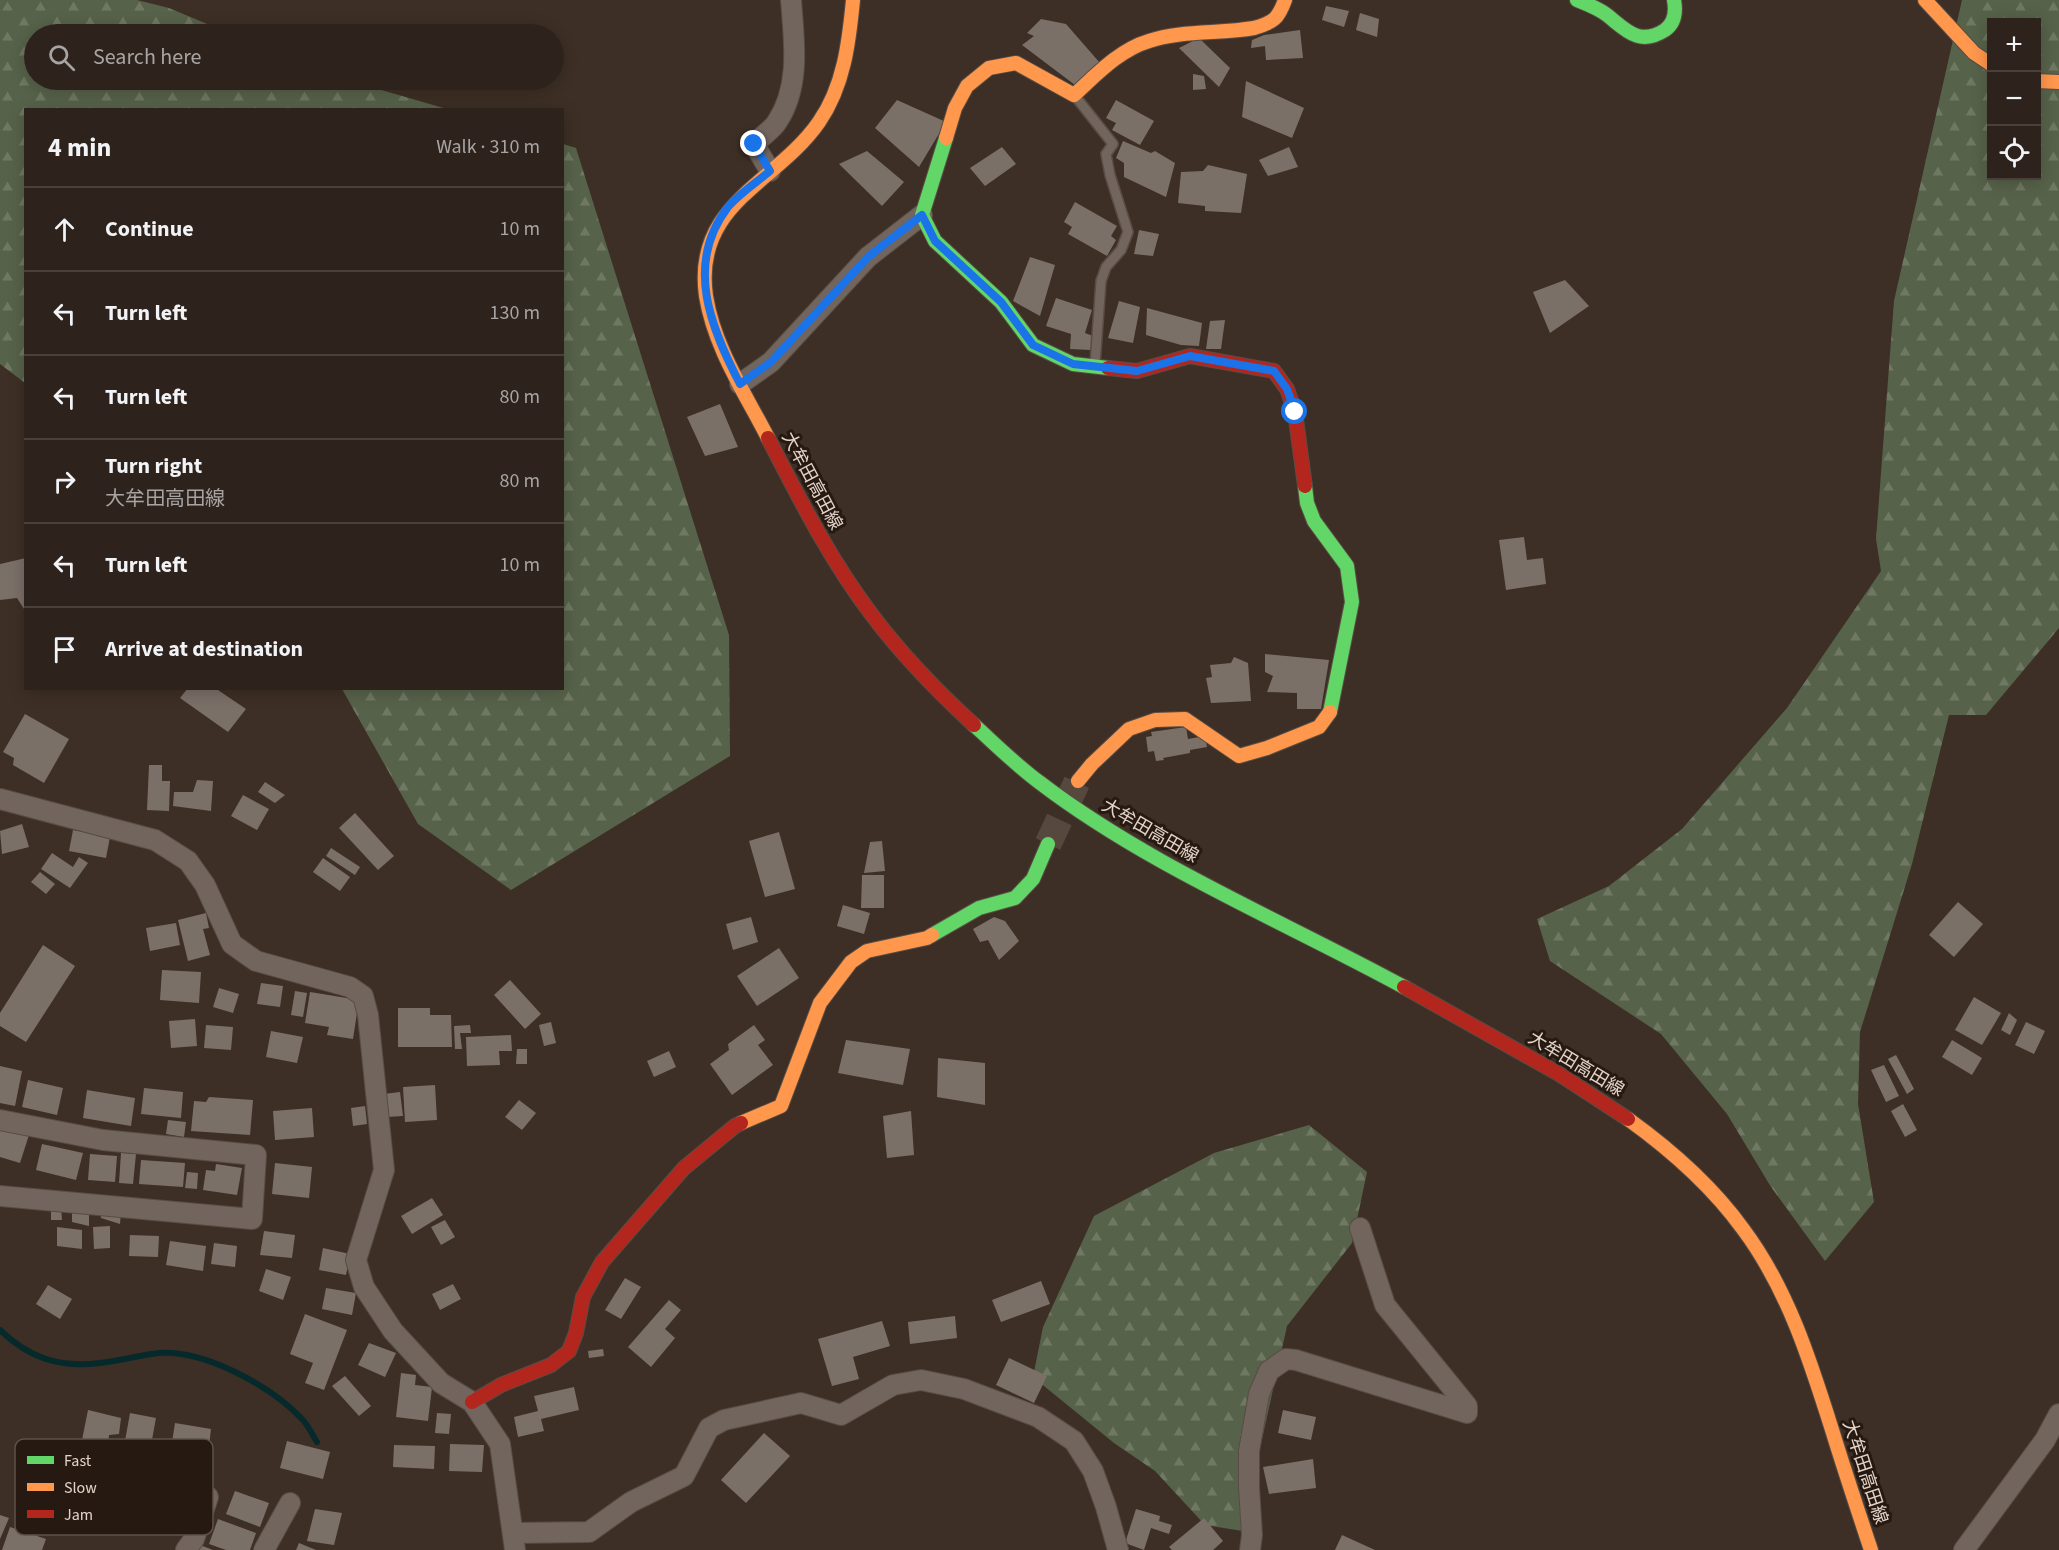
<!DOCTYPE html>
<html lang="en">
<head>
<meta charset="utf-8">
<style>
	:root { --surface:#2e231c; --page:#362b25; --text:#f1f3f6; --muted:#a7a4a3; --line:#49403b }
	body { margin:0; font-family:"Source Sans 3","Noto Sans JP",sans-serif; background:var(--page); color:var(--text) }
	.controls { position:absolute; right:18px; top:18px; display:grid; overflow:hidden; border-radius:0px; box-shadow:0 3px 15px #0003 }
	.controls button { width:54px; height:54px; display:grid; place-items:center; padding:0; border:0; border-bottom:2px solid var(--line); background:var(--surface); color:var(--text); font:30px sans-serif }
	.stop { position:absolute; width:18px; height:18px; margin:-14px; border:4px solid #1a73e8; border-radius:50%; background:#fff }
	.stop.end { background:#1a73e8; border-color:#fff; box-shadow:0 2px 6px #0008 }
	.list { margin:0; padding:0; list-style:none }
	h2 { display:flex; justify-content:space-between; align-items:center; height:78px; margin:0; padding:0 24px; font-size:26px }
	h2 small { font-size:20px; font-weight:400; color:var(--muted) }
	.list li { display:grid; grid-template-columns:39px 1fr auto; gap:18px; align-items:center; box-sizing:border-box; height:84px; padding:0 24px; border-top:2px solid var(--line) }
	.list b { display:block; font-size:22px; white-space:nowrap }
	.list p { margin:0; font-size:20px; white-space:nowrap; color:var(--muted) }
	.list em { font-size:20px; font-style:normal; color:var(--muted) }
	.icon { flex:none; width:33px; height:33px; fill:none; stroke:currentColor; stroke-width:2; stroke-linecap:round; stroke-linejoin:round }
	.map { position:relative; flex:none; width:2059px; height:1550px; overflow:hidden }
	.search { position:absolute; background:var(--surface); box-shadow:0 3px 15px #0003; left:24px; top:24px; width:540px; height:66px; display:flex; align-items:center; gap:15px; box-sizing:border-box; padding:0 21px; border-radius:33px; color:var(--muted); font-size:22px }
	.panel { position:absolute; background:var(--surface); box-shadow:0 3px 15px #0003; left:24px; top:108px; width:540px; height:582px; border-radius:0px }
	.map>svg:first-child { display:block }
	.forest { fill:url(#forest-firs); fill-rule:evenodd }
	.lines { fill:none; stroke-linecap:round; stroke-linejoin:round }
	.stream { stroke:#062a2b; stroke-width:6 }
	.building { fill:#7b7068 }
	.secondary-tunnel { stroke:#56483d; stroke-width:27; stroke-dasharray:27 14; stroke-linecap:butt }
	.lane-casing { stroke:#584c44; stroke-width:12 }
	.street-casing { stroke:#584c44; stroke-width:22 }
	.fast-casing { stroke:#584c44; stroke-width:16 }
	.slow-casing { stroke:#584c44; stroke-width:16 }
	.jam-casing { stroke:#584c44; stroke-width:16 }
	.lane { stroke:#71655d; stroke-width:9 }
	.street { stroke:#71655d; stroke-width:20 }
	.fast { stroke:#63d668; stroke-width:14 }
	.slow { stroke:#ff974d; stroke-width:14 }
	.jam { stroke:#b3261e; stroke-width:14 }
	.route { stroke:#1a73e8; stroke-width:8 }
	.labels { text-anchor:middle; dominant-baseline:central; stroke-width:6; stroke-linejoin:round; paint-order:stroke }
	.street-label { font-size:18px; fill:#e4d3c8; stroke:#251911 }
	.key { fill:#251911; stroke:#5e5148; stroke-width:1.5 }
	.key-label { font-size:16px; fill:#e4d3c8 }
</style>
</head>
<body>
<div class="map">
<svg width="2059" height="1550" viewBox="0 0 2059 1550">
	<defs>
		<pattern id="forest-firs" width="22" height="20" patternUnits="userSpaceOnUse" patternTransform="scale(1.5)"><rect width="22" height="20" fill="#57624a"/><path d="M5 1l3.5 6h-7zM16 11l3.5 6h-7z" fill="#6f7863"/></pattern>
	</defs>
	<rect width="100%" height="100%" fill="#3d2f25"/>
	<g class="forest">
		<polygon points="0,0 137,0 169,8 231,34 34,34 34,80 347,80 447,109 26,110 25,383 0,364"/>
		<path d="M1962,0H2059V628L1986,715H1949L1912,864L1860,1032L1858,1104L1874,1202L1825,1261L1771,1187L1727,1114L1661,1034L1550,961L1537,919L1609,886L1682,829L1787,708L1881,571L1876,539L1894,301ZM1992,22H2036V176H1992Z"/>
		<polygon points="563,144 576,148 729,635 730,756 511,890 418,824 342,689 562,688"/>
		<polygon points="1309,1125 1367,1172 1352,1243 1287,1326 1257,1462 1249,1532 1205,1525 1155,1471 1114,1443 1033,1377 1043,1327 1094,1216 1214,1153"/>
	</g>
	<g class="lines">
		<path class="stream" d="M0,1330C29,1358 59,1368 100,1363C120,1361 139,1355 159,1353C205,1350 271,1386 302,1419C308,1425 312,1434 317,1442"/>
	</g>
	<g class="building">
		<polygon points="1326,6 1349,11 1344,27 1322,20"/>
		<polygon points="1360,13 1379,19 1377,37 1356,30"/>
		<polygon points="1041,19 1066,24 1100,63 1075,85 1022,45 1034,36 1027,33"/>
		<polygon points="1300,30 1303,58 1266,60 1265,46 1251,48 1252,40 1264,35"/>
		<polygon points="1199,38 1230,68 1219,87 1179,48"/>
		<polygon points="1193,74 1204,76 1206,89 1193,90"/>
		<polygon points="1246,81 1304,108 1292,138 1242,117"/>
		<polygon points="897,100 946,122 919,167 875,128"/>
		<polygon points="1116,100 1154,121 1140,145 1112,130 1116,123 1106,118"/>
		<polygon points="1123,141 1151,153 1155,151 1175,163 1166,197 1124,177 1124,163 1116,158"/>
		<polygon points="1002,147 1016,164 985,186 970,168"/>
		<polygon points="1289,147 1298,167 1268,176 1259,160"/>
		<polygon points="867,151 904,182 882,206 839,164"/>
		<polygon points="1208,165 1247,174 1241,213 1205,211 1205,206 1178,203 1181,172 1203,171"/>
		<polygon points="1075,202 1117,226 1111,236 1116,240 1107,256 1068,234 1072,227 1064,222"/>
		<polygon points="1139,230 1159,234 1153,256 1134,254"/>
		<polygon points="1030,257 1055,265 1040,316 1013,301"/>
		<polygon points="1565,280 1589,306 1550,333 1533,292"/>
		<polygon points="1056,298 1092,310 1085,333 1093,336 1091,350 1070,349 1071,334 1046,326"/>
		<polygon points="1119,301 1140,307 1133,343 1108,338"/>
		<polygon points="1147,308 1202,323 1199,346 1181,345 1146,335"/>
		<polygon points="1225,320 1221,349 1206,349 1210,321"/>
		<polygon points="720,404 738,447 705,456 687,417"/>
		<polygon points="1524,537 1527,560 1543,558 1546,584 1506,590 1499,540"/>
		<polygon points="26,558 26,612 17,598 0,600 0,564"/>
		<polygon points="1265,654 1329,660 1321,709 1297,709 1297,693 1267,692 1273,676 1265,672"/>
		<polygon points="1234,657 1248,663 1251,701 1211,703 1206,678 1212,677 1210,665 1231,663"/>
		<polygon points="188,688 215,688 246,709 228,732 180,698"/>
		<polygon points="25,714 69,739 44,783 13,765 14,758 3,752"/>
		<polygon points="1186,727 1188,739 1205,736 1207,747 1190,750 1190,753 1163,758 1164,760 1156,761 1154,751 1148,752 1146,737 1152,736 1151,732"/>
		<polygon points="149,765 162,765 162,781 170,781 169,811 147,810"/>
		<polygon points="197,780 213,781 211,811 173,806 174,792 193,792"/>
		<polygon points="265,782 285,795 275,803 258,792"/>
		<polygon points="243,795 269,809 257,830 231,816"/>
		<polygon points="355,813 394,856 378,870 339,828"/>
		<polygon points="22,824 29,847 2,854 0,831"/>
		<polygon points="73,830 110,837 106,858 69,851"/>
		<polygon points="779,832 795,889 765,897 749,841"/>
		<polygon points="882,841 885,871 864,873 870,842"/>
		<polygon points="331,848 360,867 355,875 326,856"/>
		<polygon points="52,853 73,867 79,857 88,863 70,888 41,869"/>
		<polygon points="323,858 350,877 340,891 313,872"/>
		<polygon points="40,872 55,884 46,894 31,882"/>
		<polygon points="862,875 884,875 884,908 861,908"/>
		<polygon points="1958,902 1983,924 1954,957 1929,935"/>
		<polygon points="843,905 870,913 864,934 837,926"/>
		<polygon points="206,913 209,928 203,929 210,955 188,961 178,920"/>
		<polygon points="751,917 758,942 733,950 726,924"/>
		<polygon points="994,917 1005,921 1019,941 999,960 988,940 980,942 973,929"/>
		<polygon points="176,923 180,945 150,951 146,928"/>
		<polygon points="43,945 75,966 26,1042 0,1026 0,1013"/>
		<polygon points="779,948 799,978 757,1006 737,976"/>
		<polygon points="162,970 201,972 199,1003 160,1000"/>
		<polygon points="510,980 541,1014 525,1029 494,995"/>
		<polygon points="261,983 283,986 280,1007 257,1004"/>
		<polygon points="219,988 239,994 233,1013 213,1007"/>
		<polygon points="295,991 307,993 303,1017 291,1015"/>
		<polygon points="310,992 359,1000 353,1039 327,1035 329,1027 305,1023"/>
		<polygon points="1974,997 2001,1013 1982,1045 1955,1030"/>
		<polygon points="398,1008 430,1008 430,1015 451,1015 452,1047 398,1047"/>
		<polygon points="2009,1013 2017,1020 2010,1035 2001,1030"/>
		<polygon points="195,1019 197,1046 171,1048 169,1021"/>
		<polygon points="551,1022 556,1043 544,1046 539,1025"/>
		<polygon points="2026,1022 2045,1031 2034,1054 2015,1045"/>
		<polygon points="206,1025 233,1027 231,1050 204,1048"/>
		<polygon points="470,1025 471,1033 460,1033 462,1049 455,1049 454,1026"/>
		<polygon points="754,1025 765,1040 758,1045 773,1065 732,1095 710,1064 729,1050 728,1044"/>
		<polygon points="271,1031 303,1037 297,1063 266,1057"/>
		<polygon points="511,1035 512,1051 499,1051 500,1065 467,1066 466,1037"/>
		<polygon points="846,1040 910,1049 903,1085 838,1073"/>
		<polygon points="1952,1040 1982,1058 1972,1075 1942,1057"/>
		<polygon points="517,1049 527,1049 527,1064 516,1064"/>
		<polygon points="669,1051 676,1067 654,1077 647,1061"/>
		<polygon points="1896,1055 1914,1089 1907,1094 1888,1059"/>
		<polygon points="938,1058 985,1063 985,1105 937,1097"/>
		<polygon points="1884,1065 1899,1096 1886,1102 1871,1070"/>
		<polygon points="0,1066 22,1071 15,1106 0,1103"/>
		<polygon points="28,1080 63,1088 57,1115 22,1107"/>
		<polygon points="435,1085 437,1120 405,1122 403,1087"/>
		<polygon points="144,1088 183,1092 181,1118 141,1114"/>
		<polygon points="87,1090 135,1098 131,1126 83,1118"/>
		<polygon points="400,1092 403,1116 387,1117 384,1094"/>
		<polygon points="209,1097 253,1100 250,1135 191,1131 194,1101 206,1102"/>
		<polygon points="519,1100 536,1113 522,1130 505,1117"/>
		<polygon points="1903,1104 1917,1130 1905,1137 1891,1111"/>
		<polygon points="365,1106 367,1124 353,1126 351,1108"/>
		<polygon points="312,1108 314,1137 275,1140 273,1111"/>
		<polygon points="911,1111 914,1155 887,1158 883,1116"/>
		<polygon points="168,1120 186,1122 184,1137 166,1134"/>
		<polygon points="0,1126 29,1135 20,1163 0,1157"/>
		<polygon points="42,1144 83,1153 76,1180 36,1170"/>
		<polygon points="121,1153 136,1154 133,1184 119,1183"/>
		<polygon points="90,1154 117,1156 115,1182 88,1180"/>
		<polygon points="141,1160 185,1163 183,1187 139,1184"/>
		<polygon points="275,1163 312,1167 309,1198 272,1194"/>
		<polygon points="216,1164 242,1168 237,1195 203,1190 206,1170 215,1171"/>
		<polygon points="187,1172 198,1173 197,1189 185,1188"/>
		<polygon points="432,1198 443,1215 412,1234 401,1216"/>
		<polygon points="61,1207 62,1220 51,1220 51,1208"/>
		<polygon points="100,1210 121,1212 120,1224 101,1218"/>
		<polygon points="72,1211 89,1211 89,1226 72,1222"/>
		<polygon points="445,1220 455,1237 441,1245 431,1227"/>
		<polygon points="110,1226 110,1248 94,1249 93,1227"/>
		<polygon points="57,1227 82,1230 82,1249 57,1246"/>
		<polygon points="264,1231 295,1235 292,1258 260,1255"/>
		<polygon points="130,1235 159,1236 158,1257 129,1256"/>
		<polygon points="170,1241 206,1246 203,1271 166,1265"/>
		<polygon points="214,1243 237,1246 235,1267 211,1264"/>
		<polygon points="323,1248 350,1254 346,1275 319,1270"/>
		<polygon points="266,1269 291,1277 283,1300 259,1291"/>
		<polygon points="625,1278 641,1287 621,1319 605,1310"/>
		<polygon points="1041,1281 1050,1304 1001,1322 992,1300"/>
		<polygon points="453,1284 461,1299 440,1310 432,1294"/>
		<polygon points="48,1285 72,1299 60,1319 36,1304"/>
		<polygon points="326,1288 356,1293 352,1315 322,1309"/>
		<polygon points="669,1300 681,1310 665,1329 675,1338 651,1367 628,1347"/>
		<polygon points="305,1314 347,1330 324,1390 305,1383 313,1363 290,1354"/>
		<polygon points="955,1316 957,1338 910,1344 908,1322"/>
		<polygon points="882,1321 890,1346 853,1357 859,1379 832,1386 818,1339"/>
		<polygon points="369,1343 396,1353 385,1377 358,1365"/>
		<polygon points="603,1349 604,1356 589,1358 588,1351"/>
		<polygon points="1009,1358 1047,1376 1034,1403 996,1385"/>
		<polygon points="401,1373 416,1375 415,1385 432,1387 428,1421 396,1417"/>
		<polygon points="345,1376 371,1406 359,1416 332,1386"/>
		<polygon points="574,1387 579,1410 541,1419 544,1431 518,1437 514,1417 538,1411 534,1396"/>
		<polygon points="88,1410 121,1418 119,1434 109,1435 108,1445 82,1440"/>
		<polygon points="1283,1410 1316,1417 1311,1440 1278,1433"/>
		<polygon points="130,1413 156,1418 151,1445 125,1441"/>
		<polygon points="437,1413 451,1414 449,1434 435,1433"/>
		<polygon points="175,1423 211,1429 208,1454 171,1449"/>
		<polygon points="764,1433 790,1456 746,1503 721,1480"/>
		<polygon points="287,1441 330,1452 323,1479 280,1468"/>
		<polygon points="450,1444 484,1445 482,1472 449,1471"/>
		<polygon points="394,1445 435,1446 434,1469 393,1467"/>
		<polygon points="1313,1459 1316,1488 1269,1494 1263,1467"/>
		<polygon points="235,1491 269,1503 260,1527 226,1514"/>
		<polygon points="315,1509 342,1513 334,1545 307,1541"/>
		<polygon points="1136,1509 1160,1516 1159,1521 1172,1525 1169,1534 1151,1528 1144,1550 1125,1543"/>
		<polygon points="0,1515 9,1518 0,1539"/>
		<polygon points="1204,1518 1223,1541 1213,1550 1172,1550 1169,1547"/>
		<polygon points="218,1519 256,1533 250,1550 226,1550 209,1544"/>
		<polygon points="10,1527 46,1539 42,1550 2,1550"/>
		<polygon points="1342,1535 1375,1550 1335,1550"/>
		<polygon points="299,1543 316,1550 296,1550"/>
		<polygon points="200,1545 213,1550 198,1550"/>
	</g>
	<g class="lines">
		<polyline class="secondary-tunnel" points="1048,844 1077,782"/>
		<g class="lane-casing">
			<polyline id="lane" points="1075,96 1113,144 1106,154 1110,175 1128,232 1121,250 1106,267 1101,281 1095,364"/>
		</g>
		<g class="street-casing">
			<g id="street">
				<path d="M770,171L754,144C761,137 772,130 777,122C801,86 794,40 791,0"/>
				<polyline points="740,384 771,362 868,257 922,215"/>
				<polyline points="0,799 155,840 188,861 205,885 232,944 256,961 350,987 363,996 368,1015 384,1170 356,1260 364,1287 393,1331 441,1383 472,1402 500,1444 515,1550"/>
				<polyline points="0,1120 103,1140 256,1155 252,1219 0,1196"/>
				<polyline points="128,1476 208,1497 194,1539 186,1550"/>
				<polyline points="514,1533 589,1532 631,1502 684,1476 709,1428 724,1420 801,1403 841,1415 893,1385 921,1380 964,1389 1038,1417 1074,1441 1093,1471 1106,1507 1118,1550"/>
				<polyline points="264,1550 290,1503"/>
				<polyline points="1250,1550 1252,1535 1249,1487 1249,1451 1259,1394 1269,1371 1286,1359 1296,1360 1467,1413 1467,1406 1385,1305 1360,1228"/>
				<polyline points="1964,1550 2045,1440 2059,1414"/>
			</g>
		</g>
		<g class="fast-casing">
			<g id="fast">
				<path d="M1577,0C1587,4 1598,8 1607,15C1625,29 1639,47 1665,30C1675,23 1676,11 1674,0"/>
				<polyline points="946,138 922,215 935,241 1001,302 1033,345 1073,364 1108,368"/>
				<polyline points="1305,486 1307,503 1314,521 1347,566 1352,602 1330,712"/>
				<path d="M974,725C995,744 1016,765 1039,782C1149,866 1283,921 1404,987"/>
				<polyline points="932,935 979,908 1015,898 1033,879 1048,844"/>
			</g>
		</g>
		<g class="slow-casing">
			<g id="slow">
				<polyline points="1925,0 1974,53 1992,65"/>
				<polyline points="2036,81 2059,82"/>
				<path d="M946,138L955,108L967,86L989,68L1016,63L1074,95C1096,75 1119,50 1149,41C1182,30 1220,34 1254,28C1274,22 1278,19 1285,0"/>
				<path d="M768,438C745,393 714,347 706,296C693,203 776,184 819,122C844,86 849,42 853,0"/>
				<polyline points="1078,781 1092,764 1129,729 1155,720 1185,719 1239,756 1267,748 1319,727 1330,712"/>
				<path d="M1628,1119C1671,1150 1712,1186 1743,1229C1788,1289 1811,1363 1833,1433C1845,1472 1858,1511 1871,1550"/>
				<polyline points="741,1123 781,1106 820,1003 851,962 867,951 927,938 932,935"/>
			</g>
		</g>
		<g class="jam-casing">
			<g id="jam">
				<polyline points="1108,368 1137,371 1190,356 1274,371 1287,389 1295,412 1305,486"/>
				<path d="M768,438C799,498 830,560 872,615C902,655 937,691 974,725"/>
				<polyline points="1404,987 1559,1074 1628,1119"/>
				<polyline points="472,1402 501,1385 551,1365 569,1351 576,1333 583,1297 602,1262 684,1168 735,1126 741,1123"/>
			</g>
		</g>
		<use href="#lane" class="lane"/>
		<use href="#street" class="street"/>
		<use href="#fast" class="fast"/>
		<use href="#slow" class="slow"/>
		<use href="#jam" class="jam"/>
	</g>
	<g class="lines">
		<path class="route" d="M754,144L770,171C757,182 739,194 728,207C684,264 711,328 740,384L771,362L868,257L922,215L935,241L1001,302L1033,345L1073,364L1137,371L1190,356L1274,371L1287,389L1295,412"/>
	</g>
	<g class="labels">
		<g class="street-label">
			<text transform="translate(812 481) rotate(62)">大牟田高田線</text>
			<text transform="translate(1150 831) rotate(30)">大牟田高田線</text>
			<text transform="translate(1576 1064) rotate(31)">大牟田高田線</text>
			<text transform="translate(1865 1472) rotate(72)">大牟田高田線</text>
		</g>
	</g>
	<rect x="15" y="1439" width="198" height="96" rx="9" class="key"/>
	<rect x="27" y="1456" width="27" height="8" fill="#63d668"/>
	<rect x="27" y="1483" width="27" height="8" fill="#ff974d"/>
	<rect x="27" y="1510" width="27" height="8" fill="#b3261e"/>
	<g class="key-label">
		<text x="64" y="1466">Fast</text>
		<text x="64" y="1493">Slow</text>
		<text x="64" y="1520">Jam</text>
	</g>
</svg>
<div class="controls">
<button>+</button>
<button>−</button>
<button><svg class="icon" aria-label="locate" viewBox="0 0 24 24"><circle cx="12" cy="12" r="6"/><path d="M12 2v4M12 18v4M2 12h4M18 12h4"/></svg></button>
</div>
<div class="stop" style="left:1295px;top:412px"></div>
<div class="stop end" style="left:754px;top:144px"></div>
<div class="search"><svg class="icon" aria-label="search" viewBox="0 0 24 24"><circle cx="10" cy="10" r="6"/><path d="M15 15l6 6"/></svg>Search here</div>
<section class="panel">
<h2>4 min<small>Walk · 310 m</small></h2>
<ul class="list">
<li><svg class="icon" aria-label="ahead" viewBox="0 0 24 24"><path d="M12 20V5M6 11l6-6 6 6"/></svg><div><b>Continue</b></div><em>10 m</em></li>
<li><svg class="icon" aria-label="left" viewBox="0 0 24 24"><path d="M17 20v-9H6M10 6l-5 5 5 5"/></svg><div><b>Turn left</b></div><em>130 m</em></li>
<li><svg class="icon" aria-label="left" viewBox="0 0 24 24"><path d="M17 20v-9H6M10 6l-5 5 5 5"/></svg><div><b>Turn left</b></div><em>80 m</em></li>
<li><svg class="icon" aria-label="right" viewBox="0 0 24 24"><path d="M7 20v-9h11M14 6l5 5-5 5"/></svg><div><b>Turn right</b><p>大牟田高田線</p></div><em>80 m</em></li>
<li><svg class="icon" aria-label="left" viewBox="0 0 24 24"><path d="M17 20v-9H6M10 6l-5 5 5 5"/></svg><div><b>Turn left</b></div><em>10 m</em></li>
<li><svg class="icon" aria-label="arrive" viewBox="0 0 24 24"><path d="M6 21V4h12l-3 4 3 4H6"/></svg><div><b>Arrive at destination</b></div></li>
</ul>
</section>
</div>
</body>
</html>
